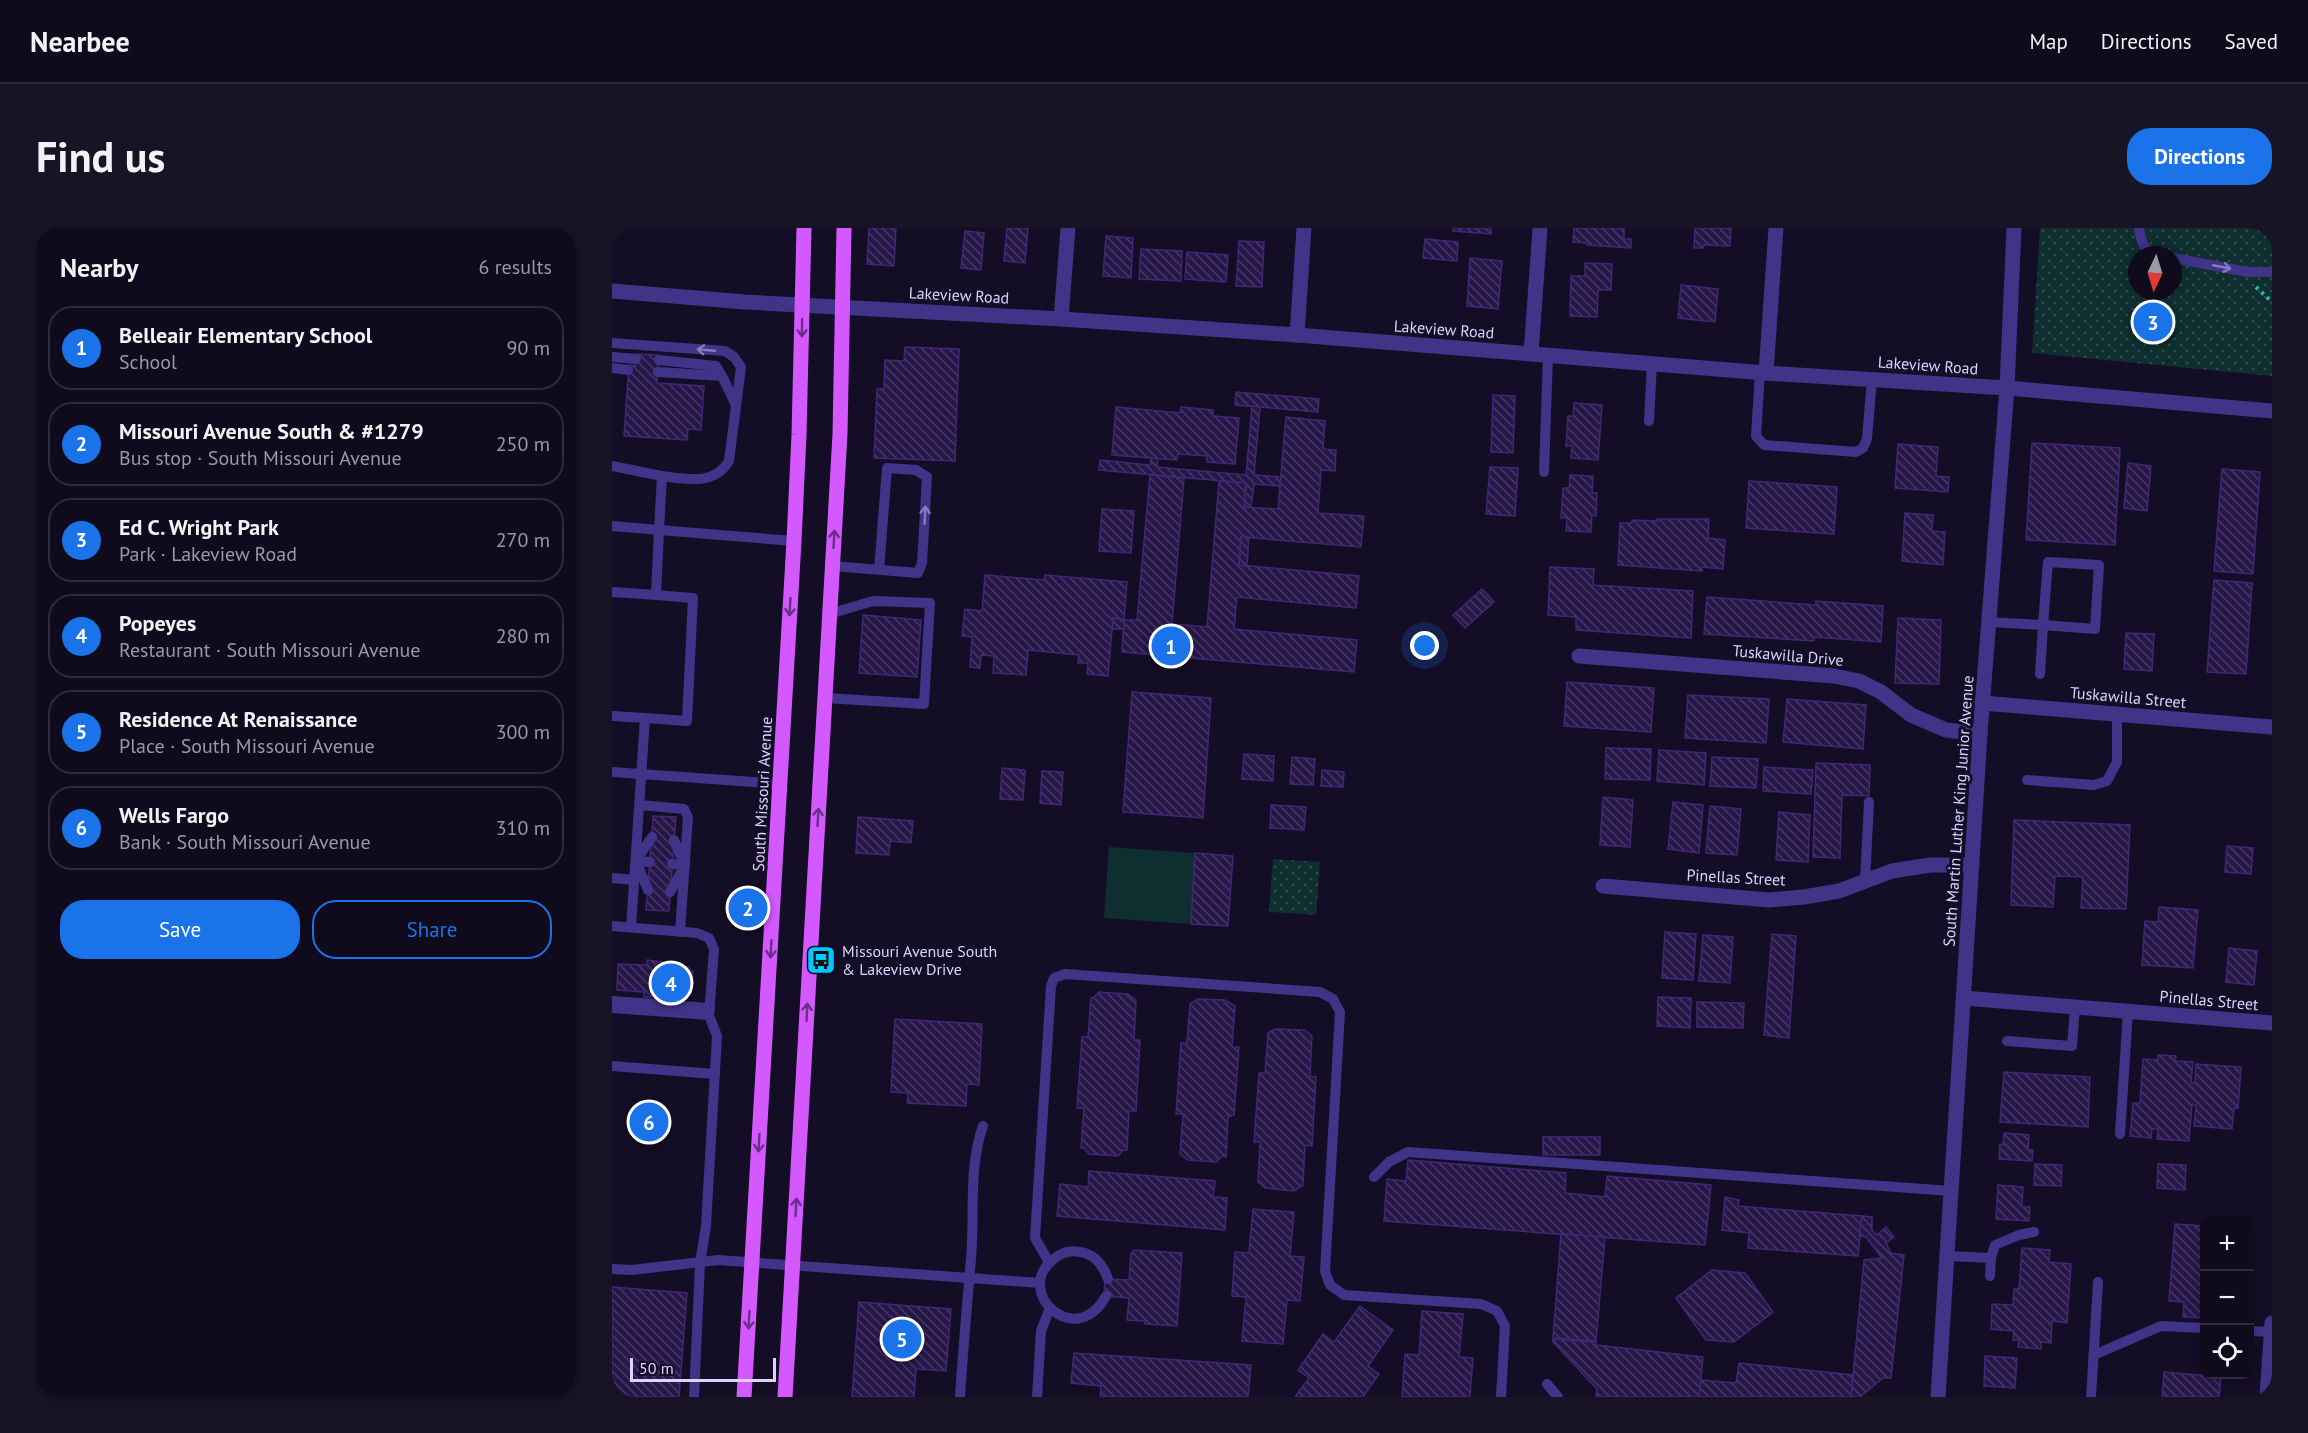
<!DOCTYPE html>
<html lang="en">
<head>
<meta charset="utf-8">
<style>
	:root { --surface:#0f0a1c; --page:#181325; --text:#f1f3f6; --muted:#9b9aa3; --line:#2f2b3b; --accent:#1a73e8 }
	body { margin:0; font-family:"PT Sans",sans-serif; background:var(--page); color:var(--text) }
	.controls { position:absolute; right:18px; bottom:18px; display:grid; overflow:hidden; border-radius:12px; box-shadow:0 3px 9px #0003 }
	.controls button { width:54px; height:54px; display:grid; place-items:center; padding:0; border:0; border-bottom:2px solid var(--line); background:var(--surface); color:var(--text); font:30px sans-serif }
	.compass { position:absolute; left:1516px; top:18px; width:54px; height:54px; border-radius:50%; background:var(--surface); box-shadow:0 3px 9px #0003; rotate:184deg }
	.scale { position:absolute; left:18px; bottom:15px; width:146px; box-sizing:border-box; padding-left:6px; border:3px solid #dcd2ff; border-top:0; font-size:16px; line-height:21px; white-space:nowrap; color:#dcd2ff; -webkit-text-stroke:4px #140d26; paint-order:stroke }
	.you { position:absolute; left:813px; top:418px; width:21px; height:21px; margin:-15px; border:4px solid #fff; border-radius:50%; background:#1a73e8; box-shadow:0 0 0 9px #1a73e833 }
	.badge { display:grid; place-items:center; width:39px; height:39px; border-radius:50%; background:var(--accent); color:#fff; font-size:20px; font-weight:700 }
	.pin { position:absolute; translate:-50% -50%; border:3px solid #fff; box-shadow:0 2px 6px #0006 }
	.list { margin:0; padding:0; list-style:none }
	h2 { display:flex; justify-content:space-between; align-items:center; height:78px; margin:0; padding:0 24px; font-size:26px }
	h2 small { font-size:20px; font-weight:400; color:var(--muted) }
	.list li { display:grid; grid-template-columns:39px 1fr auto; gap:18px; align-items:center; box-sizing:border-box; height:84px; margin:0 12px 12px; padding:0 12px; border:2px solid var(--line); border-radius:24px }
	.list b { display:block; font-size:22px; white-space:nowrap }
	.list p { margin:0; font-size:20px; white-space:nowrap; color:var(--muted) }
	.list em { font-size:20px; font-style:normal; color:var(--muted) }
	.actions { display:flex; gap:12px; padding:18px 24px }
	.actions a { flex:1; padding:14px 0; border:2px solid var(--accent); border-radius:24px; text-align:center; font-size:21px; color:var(--accent) }
	.actions .main { background:var(--accent); color:#fff }
	.icon { flex:none; width:33px; height:33px; fill:none; stroke:currentColor; stroke-width:2; stroke-linecap:round; stroke-linejoin:round }
	.map { position:relative; flex:none; width:1660px; height:1169px; overflow:hidden; border-radius:24px }
	header { display:flex; align-items:center; gap:36px; box-sizing:border-box; height:84px; padding:0 30px; background:var(--surface); border-bottom:2px solid var(--line) }
	header strong { font-size:28px }
	nav { display:flex; gap:33px; margin-inline-start:auto; font-size:21px }
	.intro { display:flex; align-items:center; justify-content:space-between; box-sizing:border-box; height:144px; padding:0 36px }
	h1 { margin:0; font-size:42px }
	.button { padding:15px 27px; border-radius:24px; background:var(--accent); color:#fff; font-size:21px; font-weight:700 }
	main { display:flex; gap:36px; padding:0 36px }
	aside { flex:1; background:var(--surface); border-radius:24px; box-shadow:0 3px 9px #0003 }
	.map>svg:first-child { display:block }
	.grass { fill:#0f2e30 }
	.park { fill:url(#park-dots); fill-rule:evenodd }
	.building { fill:url(#building-back-hatch); stroke:#402776; stroke-width:1.5 }
	.lines { fill:none; stroke-linecap:round; stroke-linejoin:round }
	.path { stroke:#25b9c0; stroke-width:4; stroke-dasharray:3 4.5; stroke-linecap:butt }
	.service { stroke:#403489; stroke-width:10 }
	.minor { stroke:#403489; stroke-width:15 }
	.tertiary { stroke:#403489; stroke-width:15 }
	.primary { stroke:#d359ff; stroke-width:15 }
	.oneway { stroke:#867bbe }
	.oneway2 { stroke:#6a2f88 }
	.labels { text-anchor:middle; dominant-baseline:central; stroke-width:6; stroke-linejoin:round; paint-order:stroke }
	.street-label { font-size:16px; fill:#dcd2ff; stroke:#140d26 }
	.poi-label { font-size:16px; fill:#dcd2ff; stroke:#140d26; text-anchor:start }
</style>
</head>
<body>
<header>
<strong>Nearbee</strong>
<nav><a>Map</a><a>Directions</a><a>Saved</a></nav>
</header>
<div class="intro"><h1>Find us</h1><a class="button">Directions</a></div>
<main>
<aside>
<h2>Nearby<small>6 results</small></h2>
<ul class="list">
<li><span class="badge">1</span><div><b>Belleair Elementary School</b><p>School</p></div><em>90 m</em></li>
<li><span class="badge">2</span><div><b>Missouri Avenue South &amp; #1279</b><p>Bus stop · South Missouri Avenue</p></div><em>250 m</em></li>
<li><span class="badge">3</span><div><b>Ed C. Wright Park</b><p>Park · Lakeview Road</p></div><em>270 m</em></li>
<li><span class="badge">4</span><div><b>Popeyes</b><p>Restaurant · South Missouri Avenue</p></div><em>280 m</em></li>
<li><span class="badge">5</span><div><b>Residence At Renaissance</b><p>Place · South Missouri Avenue</p></div><em>300 m</em></li>
<li><span class="badge">6</span><div><b>Wells Fargo</b><p>Bank · South Missouri Avenue</p></div><em>310 m</em></li>
</ul>
<div class="actions"><a class="main">Save</a><a>Share</a></div>
</aside>
<div class="map">
<svg width="1660" height="1169" viewBox="0 0 1660 1169">
	<defs>
		<pattern id="park-dots" width="8" height="8" patternUnits="userSpaceOnUse" patternTransform="scale(1.5)"><rect width="8" height="8" fill="#0f2e30"/><path d="M2 2h.1M6 6h.1" fill="none" stroke="#314b4f" stroke-width="1.8" stroke-linecap="round"/></pattern>
		<pattern id="building-back-hatch" width="6" height="6" patternUnits="userSpaceOnUse" patternTransform="scale(1.5)"><rect width="6" height="6" fill="#271748"/><path d="M-1 5l2 2M0 0l6 6M5-1l2 2" fill="none" stroke="#463863"/></pattern>
	</defs>
	<rect width="100%" height="100%" fill="#140d26"/>
	<polygon class="grass" points="497,619 583,625 579,696 492,690"/>
	<g class="park">
		<path d="M1428,0H1660V148L1420,125ZM1525,27H1561V63H1525Z"/>
		<polygon points="661,631 708,634 704,687 657,684"/>
	</g>
	<g class="building">
		<polygon points="257,0 284,0 282,38 255,36"/>
		<polygon points="395,0 416,0 413,35 392,33"/>
		<polygon points="841,0 879,0 879,6 841,3"/>
		<polygon points="962,0 1012,0 1012,11 1019,11 1019,20 975,17 975,15 961,14"/>
		<polygon points="1083,0 1119,0 1118,18 1092,17 1091,20 1082,20"/>
		<polygon points="353,3 372,5 369,42 349,40"/>
		<polygon points="494,8 521,10 519,50 491,48"/>
		<polygon points="813,11 846,14 845,33 811,30"/>
		<polygon points="627,13 652,14 650,59 624,58"/>
		<polygon points="529,21 570,23 569,53 527,51"/>
		<polygon points="575,24 616,27 614,54 573,51"/>
		<polygon points="858,30 890,33 886,81 855,78"/>
		<polygon points="973,35 1000,36 999,62 986,62 985,89 958,88 959,48 973,48"/>
		<polygon points="1069,57 1106,61 1103,94 1066,90"/>
		<polygon points="293,119 347,121 343,233 262,230 265,161 272,161 273,132 292,133"/>
		<polygon points="24,126 47,127 45,155 92,158 89,202 76,201 75,212 12,208 17,137 23,138"/>
		<polygon points="624,164 707,171 706,184 623,177"/>
		<polygon points="881,167 903,168 901,225 879,224"/>
		<polygon points="962,175 990,177 986,232 959,230 960,218 954,218 956,188 961,188"/>
		<polygon points="640,178 648,179 642,247 669,249 668,258 642,256 639,279 632,279 634,255 487,242 488,232 538,237 539,230 546,230 545,239 634,247"/>
		<polygon points="504,179 568,185 569,179 601,182 601,188 627,190 623,236 595,234 595,228 566,226 565,232 500,227"/>
		<polygon points="674,189 713,193 711,221 724,222 723,243 709,242 706,285 752,288 749,319 629,309 627,337 747,348 744,380 625,369 622,401 745,412 742,444 510,424 512,392 525,392 538,247 572,250 560,396 595,399 607,253 634,255 632,279 666,281"/>
		<polygon points="1420,215 1508,220 1503,317 1414,312"/>
		<polygon points="1286,216 1326,219 1324,248 1337,249 1336,264 1283,260"/>
		<polygon points="1516,235 1539,238 1535,283 1512,280"/>
		<polygon points="878,239 906,240 903,288 874,286"/>
		<polygon points="1610,241 1648,244 1641,346 1602,343"/>
		<polygon points="958,247 981,248 980,265 985,265 984,288 980,287 979,304 954,303 955,290 949,290 951,260 957,260"/>
		<polygon points="1137,253 1225,259 1222,306 1134,300"/>
		<polygon points="490,281 522,283 519,325 487,323"/>
		<polygon points="1293,285 1321,287 1320,303 1333,304 1331,337 1290,333"/>
		<polygon points="1045,291 1097,291 1096,310 1113,312 1111,341 1090,339 1090,343 1006,337 1008,295 1020,295 1020,292 1045,293"/>
		<polygon points="629,309 637,309 635,338 627,337"/>
		<polygon points="938,339 982,341 981,357 1081,363 1079,410 964,402 964,389 936,387"/>
		<polygon points="373,347 432,352 433,347 515,354 512,392 501,390 496,448 475,446 476,435 466,435 467,427 416,422 414,447 381,445 382,428 369,427 368,440 358,439 360,409 350,408 353,381 370,383"/>
		<polygon points="1602,352 1640,355 1634,446 1595,444"/>
		<polygon points="870,361 882,374 853,400 841,387"/>
		<polygon points="1095,369 1204,377 1204,373 1271,378 1269,414 1202,409 1202,413 1092,406"/>
		<polygon points="251,387 309,392 305,449 247,445"/>
		<polygon points="501,390 512,392 512,401 500,401"/>
		<polygon points="1286,390 1329,392 1327,456 1283,455"/>
		<polygon points="1514,405 1542,406 1540,443 1512,441"/>
		<polygon points="955,454 1042,460 1039,504 952,498"/>
		<polygon points="520,464 599,470 591,590 511,584"/>
		<polygon points="1076,467 1157,471 1154,515 1073,510"/>
		<polygon points="1175,471 1254,477 1251,521 1171,514"/>
		<polygon points="994,520 1039,521 1038,552 993,551"/>
		<polygon points="1047,522 1094,525 1092,557 1045,553"/>
		<polygon points="632,526 662,528 661,553 630,551"/>
		<polygon points="680,529 703,531 701,557 678,556"/>
		<polygon points="1100,529 1146,531 1144,560 1098,558"/>
		<polygon points="1204,535 1258,537 1257,568 1230,567 1228,630 1201,629"/>
		<polygon points="1152,539 1201,542 1199,566 1151,563"/>
		<polygon points="390,540 413,542 411,572 388,571"/>
		<polygon points="710,542 732,544 731,559 709,558"/>
		<polygon points="430,543 451,544 449,577 428,575"/>
		<polygon points="991,569 1021,572 1018,619 988,617"/>
		<polygon points="1061,574 1091,577 1087,625 1056,621"/>
		<polygon points="659,577 694,579 692,602 658,600"/>
		<polygon points="1098,578 1129,581 1125,627 1094,625"/>
		<polygon points="1167,584 1198,587 1196,634 1164,632"/>
		<polygon points="41,588 64,589 57,683 34,682"/>
		<polygon points="246,589 301,593 299,615 278,613 277,627 244,625"/>
		<polygon points="1402,592 1518,597 1514,681 1469,680 1471,649 1443,648 1441,679 1399,677"/>
		<polygon points="1615,618 1641,620 1639,646 1613,644"/>
		<polygon points="583,625 621,628 616,698 579,696"/>
		<polygon points="1547,679 1586,682 1581,740 1530,737 1533,693 1546,694"/>
		<polygon points="1053,704 1084,706 1081,752 1050,750"/>
		<polygon points="1160,706 1184,708 1177,810 1152,807"/>
		<polygon points="1091,707 1121,709 1118,755 1087,753"/>
		<polygon points="1617,720 1645,723 1642,757 1614,754"/>
		<polygon points="35,732 50,734 50,737 77,739 76,742 81,743 79,764 75,764 75,767 58,766 57,770 32,769 32,764 5,762 6,736 35,737"/>
		<polygon points="487,764 516,766 524,772 522,812 528,812 524,883 517,883 515,922 511,922 506,928 477,926 472,920 469,920 472,880 465,880 470,809 476,809 479,770 481,770"/>
		<polygon points="1046,769 1079,770 1078,800 1045,798"/>
		<polygon points="586,771 613,772 623,778 620,819 627,819 622,887 616,889 614,929 610,928 604,934 576,932 568,926 571,886 564,886 569,815 575,815 578,776"/>
		<polygon points="1085,774 1132,775 1131,800 1085,799"/>
		<polygon points="283,791 370,796 367,857 355,856 354,878 295,875 296,865 279,864"/>
		<polygon points="663,801 693,802 700,808 698,848 704,849 700,918 693,917 691,957 682,963 653,960 646,954 648,914 642,914 647,845 653,845 656,805"/>
		<polygon points="1546,827 1564,828 1563,833 1581,834 1579,855 1583,855 1584,836 1629,839 1626,880 1622,880 1620,901 1582,898 1584,877 1580,877 1577,913 1545,911 1546,901 1540,901 1539,910 1518,908 1521,875 1528,875 1531,831 1546,832"/>
		<polygon points="1392,844 1478,849 1476,899 1388,894"/>
		<polygon points="25,886 49,888 48,901 24,900"/>
		<polygon points="1392,905 1417,907 1416,922 1421,922 1420,933 1387,931 1388,916 1391,917"/>
		<rect x="931" y="909" width="57" height="18"/>
		<polygon points="796,932 954,945 953,965 993,969 995,948 1099,957 1093,1017 772,993 775,951 794,953"/>
		<polygon points="1423,936 1450,937 1449,958 1422,957"/>
		<polygon points="1546,936 1574,937 1573,962 1545,960"/>
		<polygon points="477,943 603,953 601,969 615,970 613,1002 445,988 448,956 476,959"/>
		<polygon points="1386,957 1411,959 1410,979 1418,979 1417,993 1384,991"/>
		<polygon points="1113,969 1127,972 1126,978 1250,988 1246,1028 1136,1020 1137,1005 1110,1002"/>
		<polygon points="641,981 682,984 678,1028 692,1029 688,1073 675,1072 671,1116 630,1113 634,1069 620,1068 623,1024 637,1025"/>
		<polygon points="1250,988 1260,989 1260,1002 1265,1007 1274,999 1282,1009 1274,1015 1279,1025 1292,1027 1279,1150 1271,1150 1248,1169 1239,1169 1252,1032 1270,1030 1254,1009 1247,1008"/>
		<polygon points="1563,996 1592,998 1592,1090 1571,1089 1572,1074 1557,1073"/>
		<polygon points="949,1006 993,1009 984,1113 941,1110"/>
		<polygon points="1410,1020 1438,1022 1437,1034 1459,1036 1455,1095 1440,1093 1439,1115 1429,1114 1429,1121 1406,1119 1407,1112 1401,1112 1402,1103 1379,1101 1380,1076 1401,1077 1402,1061 1407,1061"/>
		<polygon points="522,1022 570,1025 565,1098 533,1096 533,1093 515,1092 517,1070 492,1068 493,1051 517,1052 519,1026"/>
		<polygon points="1100,1042 1133,1045 1161,1084 1122,1114 1094,1112 1064,1070"/>
		<polygon points="0,1059 75,1065 67,1169 0,1169"/>
		<polygon points="247,1074 339,1081 334,1143 304,1141 302,1169 240,1169"/>
		<polygon points="748,1078 781,1102 756,1138 767,1146 751,1169 683,1169 697,1150 686,1142 711,1106 722,1114"/>
		<polygon points="810,1083 851,1086 847,1129 861,1130 858,1169 790,1169 793,1126 807,1127"/>
		<polygon points="941,1111 984,1114 984,1117 1091,1129 1087,1169 984,1169 985,1161 941,1114"/>
		<polygon points="462,1125 639,1137 636,1169 488,1169 489,1158 459,1155"/>
		<polygon points="1373,1128 1405,1130 1403,1160 1372,1158"/>
		<polygon points="1127,1135 1241,1147 1239,1169 1087,1169 1089,1152 1124,1155"/>
		<polygon points="1552,1144 1609,1149 1607,1169 1550,1169"/>
	</g>
	<g class="lines">
		<polyline class="path" points="1644,59 1660,74"/>
		<g class="service">
			<path d="M1527,0C1529,15 1532,24 1548,27"/>
			<polyline points="1561,30 1636,44 1660,44"/>
			<path d="M0,115L113,123L122,129L129,139L117,233C102,258 74,251 50,248"/>
			<polyline points="0,129 24,131"/>
			<polyline points="47,132 104,138 110,148"/>
			<polyline points="0,140 16,142"/>
			<polyline points="46,144 110,148 124,177"/>
			<polyline points="1148,144 1144,208 1152,217 1244,224 1251,220 1255,211 1260,151"/>
			<polyline points="1037,193 1040,135"/>
			<polyline points="0,238 50,248 47,302 182,313"/>
			<polyline points="932,244 936,127"/>
			<polyline points="0,298 47,302 44,367 81,370 75,493 33,490 19,699"/>
			<polyline points="220,338 306,345 310,335 315,249 304,242 275,240 267,342"/>
			<polyline points="0,364 44,367"/>
			<polyline points="1377,394 1431,397 1436,334 1487,337 1483,401 1431,397 1428,446"/>
			<polyline points="213,470 312,476 318,375 261,373 217,386"/>
			<polyline points="0,488 33,490"/>
			<polyline points="0,544 169,556"/>
			<polyline points="1415,552 1482,557 1495,553 1505,534 1505,486"/>
			<polyline points="28,577 72,581 76,589 68,704"/>
			<polyline points="62,612 71,634"/>
			<polyline points="25,631 40,609"/>
			<polyline points="0,650 22,652"/>
			<polyline points="1253,653 1257,574"/>
			<polyline points="36,662 24,633 38,634"/>
			<polyline points="58,664 73,637 60,636"/>
			<polyline points="0,698 85,705 97,710 102,721 97,787 105,808 94,998 88,1035 82,1169"/>
			<polyline points="0,773 98,780"/>
			<polyline points="0,780 97,787"/>
			<polyline points="1395,813 1460,818 1463,779"/>
			<polyline points="0,838 103,846"/>
			<polyline points="1508,906 1516,783"/>
			<polyline points="762,949 777,934 796,924 1339,963"/>
			<polyline points="1335,1028 1379,1030 1378,1048"/>
			<polyline points="1379,1030 1383,1017 1407,1007 1422,1004"/>
			<polyline points="437,1034 423,1010 439,758 442,750 453,746 708,764 721,771 728,784 713,1043 718,1057 732,1067 869,1076 885,1083 893,1098 889,1169"/>
			<polyline points="0,1041 20,1042 106,1032 428,1055"/>
			<path d="M494,1068C463,1124 400,1062 442,1031C449,1025 458,1022 468,1024C483,1026 491,1037 496,1051"/>
			<polyline points="1638,1103 1659,1104"/>
			<polyline points="1482,1127 1549,1098 1592,1100"/>
			<polyline points="935,1156 946,1169"/>
			<path d="M348,1169C351,1123 355,1077 359,1031C363,987 356,940 371,898"/>
			<polyline points="425,1169 429,1103 438,1080"/>
			<polyline points="1479,1169 1486,1054"/>
		</g>
		<g class="minor">
			<polyline points="449,91 456,0"/>
			<polyline points="685,107 692,0"/>
			<polyline points="919,126 928,0"/>
			<polyline points="1154,145 1164,0"/>
			<polyline points="967,428 1222,448 1247,453 1269,464 1299,487 1334,502 1368,506"/>
			<polyline points="1370,475 1660,499"/>
			<polyline points="991,658 1157,672 1192,669 1227,663 1280,643 1318,637 1360,637"/>
			<polyline points="1352,770 1660,795"/>
			<polyline points="1655,1169 1660,1095"/>
		</g>
		<g class="tertiary">
			<polyline points="0,63 133,74 449,91 685,107 1154,145 1395,160 1660,183"/>
			<polyline points="1326,1169 1368,506 1395,160 1402,0"/>
		</g>
		<g class="primary">
			<polyline points="132,1169 182,313 187,207 192,0"/>
			<polyline points="173,1169 228,206 232,0"/>
		</g>
	</g>
	<defs><path id="oneway-shaft" d="M-6 0H5M1.5-3L5.5 0L1.5 3" fill="none" stroke-width="1.6" stroke-linecap="round" stroke-linejoin="round" transform="scale(1.5)"/></defs>
	<g class="oneway">
		<use href="#oneway-shaft" transform="translate(1610 39) rotate(11)"/>
		<use href="#oneway-shaft" transform="translate(94 122) rotate(-175)"/>
		<use href="#oneway-shaft" transform="translate(313 287) rotate(-87)"/>
	</g>
	<g class="oneway2">
		<use href="#oneway-shaft" transform="translate(190 100) rotate(91)"/>
		<use href="#oneway-shaft" transform="translate(222 311) rotate(-87)"/>
		<use href="#oneway-shaft" transform="translate(178 379) rotate(93)"/>
		<use href="#oneway-shaft" transform="translate(206 589) rotate(-87)"/>
		<use href="#oneway-shaft" transform="translate(159 721) rotate(93)"/>
		<use href="#oneway-shaft" transform="translate(195 784) rotate(-87)"/>
		<use href="#oneway-shaft" transform="translate(147 915) rotate(93)"/>
		<use href="#oneway-shaft" transform="translate(184 979) rotate(-87)"/>
		<use href="#oneway-shaft" transform="translate(137 1092) rotate(93)"/>
	</g>
	<defs>
		<g id="bus-square" transform="scale(1.5)"><rect x="-9" y="-9" width="18" height="18" rx="4" fill="#00c8fd" stroke="#140d26"/><path d="M-5-6H5V4H4V6H2V4H-2V6H-4V4H-5ZM-3.5-4V0h7V-4ZM-3.5 1.2v1.5H-2V1.2ZM2 1.2v1.5H3.5V1.2Z" fill="#111"/></g>
	</defs>
	<g fill-rule="evenodd">
		<use href="#bus-square" x="209" y="732"/>
	</g>
	<g class="labels">
		<g class="street-label">
			<text transform="translate(347 67) rotate(3)">Lakeview Road</text>
			<text transform="translate(832 101) rotate(4)">Lakeview Road</text>
			<text transform="translate(1316 137) rotate(4)">Lakeview Road</text>
			<text transform="translate(1176 427) rotate(5)">Tuskawilla Drive</text>
			<text transform="translate(1516 469) rotate(5)">Tuskawilla Street</text>
			<text transform="translate(150 566) rotate(-87)">South Missouri Avenue</text>
			<text transform="translate(1346 583) rotate(-86)">South Martin Luther King Junior Avenue</text>
			<text transform="translate(1124 649) rotate(3)">Pinellas Street</text>
			<text transform="translate(1597 772) rotate(5)">Pinellas Street</text>
		</g>
		<g class="poi-label">
			<text x="230" y="723">Missouri Avenue South<tspan x="230" dy="18">&amp; Lakeview Drive</tspan></text>
		</g>
	</g>
</svg>
<div class="controls">
<button>+</button>
<button>−</button>
<button><svg class="icon" aria-label="locate" viewBox="0 0 24 24"><circle cx="12" cy="12" r="6"/><path d="M12 2v4M12 18v4M2 12h4M18 12h4"/></svg></button>
</div>
<svg class="compass" viewBox="-18 -18 36 36"><path d="M0-13l5 13h-10z" fill="#e53935"/><path d="M0 13l5-13h-10z" fill="#9b9aa3"/></svg>
<div class="scale">50 m</div>
<div class="you"></div>
<div class="pin badge" style="left:559px;top:418px">1</div>
<div class="pin badge" style="left:136px;top:680px">2</div>
<div class="pin badge" style="left:1541px;top:94px">3</div>
<div class="pin badge" style="left:59px;top:755px">4</div>
<div class="pin badge" style="left:290px;top:1111px">5</div>
<div class="pin badge" style="left:37px;top:894px">6</div>
</div>
</main>
</body>
</html>
